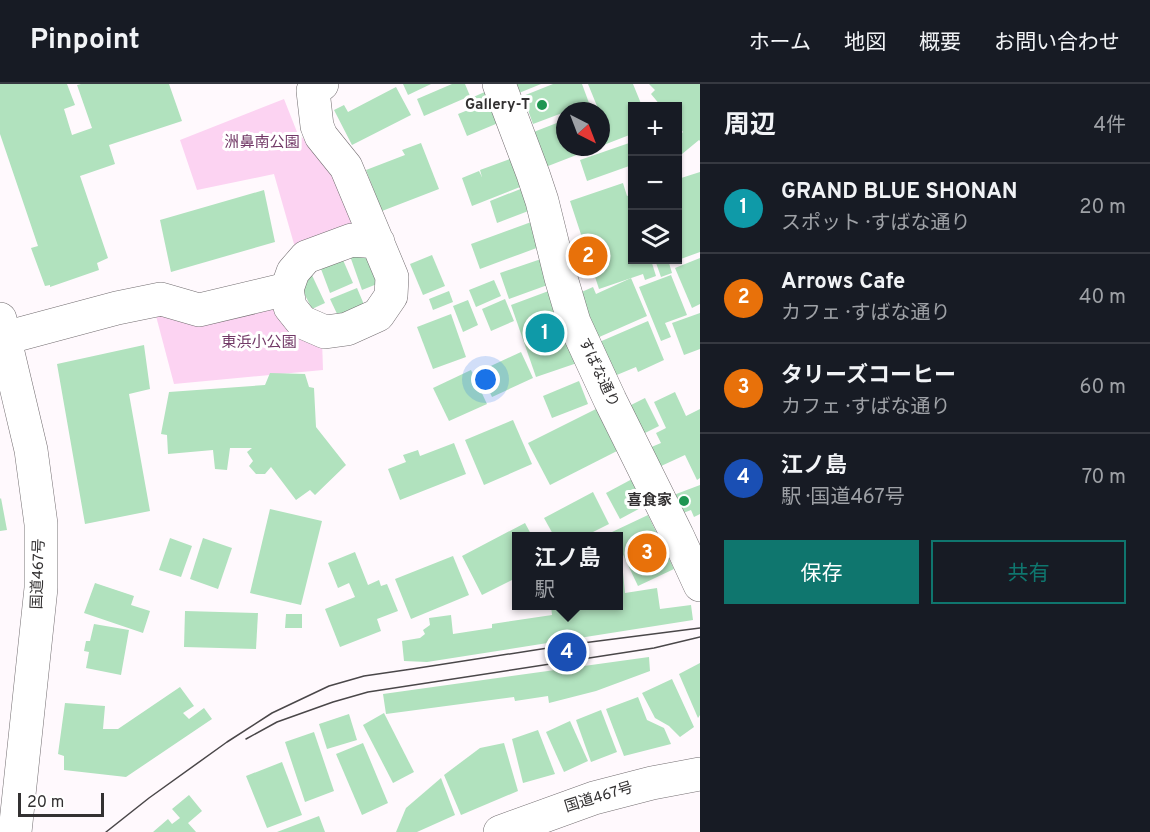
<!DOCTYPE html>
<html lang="ja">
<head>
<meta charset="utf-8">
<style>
	:root { --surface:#171b24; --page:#242831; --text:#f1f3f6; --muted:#9ea1a6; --line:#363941; --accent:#0f766e }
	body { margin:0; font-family:Overpass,"Noto Sans JP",sans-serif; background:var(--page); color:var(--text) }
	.controls { position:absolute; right:18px; top:18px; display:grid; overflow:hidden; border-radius:0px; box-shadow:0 2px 4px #0004 }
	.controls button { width:54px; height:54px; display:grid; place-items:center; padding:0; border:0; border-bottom:2px solid var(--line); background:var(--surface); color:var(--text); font:30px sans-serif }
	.compass { position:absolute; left:556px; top:18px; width:54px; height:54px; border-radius:50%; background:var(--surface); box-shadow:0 2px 4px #0004; rotate:138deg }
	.scale { position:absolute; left:18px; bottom:15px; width:86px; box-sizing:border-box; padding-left:6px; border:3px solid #333132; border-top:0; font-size:16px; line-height:21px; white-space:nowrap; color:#333132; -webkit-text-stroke:4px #fff; paint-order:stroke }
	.you { position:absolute; left:486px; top:296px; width:21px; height:21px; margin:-15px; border:4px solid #fff; border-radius:50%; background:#1a73e8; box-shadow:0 0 0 9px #1a73e833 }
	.badge { display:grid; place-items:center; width:39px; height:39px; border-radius:50%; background:var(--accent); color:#fff; font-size:20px; font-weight:700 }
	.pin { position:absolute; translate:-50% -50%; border:3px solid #fff; box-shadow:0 2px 6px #0006 }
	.popup { position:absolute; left:512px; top:448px; width:111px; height:78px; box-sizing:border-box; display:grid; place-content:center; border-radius:0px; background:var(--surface); filter:drop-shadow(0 2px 4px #0005); font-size:20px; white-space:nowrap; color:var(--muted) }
	.popup b { font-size:22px; color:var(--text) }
	.popup::after { content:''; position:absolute; left:50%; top:100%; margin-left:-12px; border:12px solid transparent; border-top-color:var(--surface) }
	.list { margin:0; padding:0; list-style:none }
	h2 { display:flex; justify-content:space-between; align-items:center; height:78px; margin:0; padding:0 24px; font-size:26px }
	h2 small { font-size:20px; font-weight:400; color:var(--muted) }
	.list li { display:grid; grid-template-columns:39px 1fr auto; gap:18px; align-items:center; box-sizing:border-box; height:90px; padding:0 24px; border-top:2px solid var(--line) }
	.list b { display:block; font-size:22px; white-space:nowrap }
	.list p { margin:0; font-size:20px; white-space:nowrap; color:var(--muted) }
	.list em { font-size:20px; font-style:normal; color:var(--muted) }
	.actions { display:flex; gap:12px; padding:18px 24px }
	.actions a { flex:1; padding:14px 0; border:2px solid var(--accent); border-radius:0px; text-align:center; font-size:21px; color:var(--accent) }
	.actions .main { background:var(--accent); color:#fff }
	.icon { flex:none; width:33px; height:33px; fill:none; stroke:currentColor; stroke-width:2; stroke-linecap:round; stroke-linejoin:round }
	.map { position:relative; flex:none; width:700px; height:748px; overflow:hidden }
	header { display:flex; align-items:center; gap:36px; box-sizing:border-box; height:84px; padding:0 30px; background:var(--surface); border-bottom:2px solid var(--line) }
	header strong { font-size:28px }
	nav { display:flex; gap:33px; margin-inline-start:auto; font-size:21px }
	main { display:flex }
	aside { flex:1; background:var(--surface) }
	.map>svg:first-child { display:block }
	.green { fill:#fcd3f2 }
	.building { fill:#b1e2be }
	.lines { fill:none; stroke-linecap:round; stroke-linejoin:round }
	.minor-casing { stroke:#736e71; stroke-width:34 }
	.highway-casing { stroke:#736e71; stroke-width:34 }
	.minor { stroke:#fff; stroke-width:33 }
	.highway { stroke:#fff; stroke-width:33 }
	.tram { stroke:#4a4749; stroke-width:1.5 }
	.poi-dot { fill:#1f9652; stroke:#fff; stroke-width:2 }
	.labels { text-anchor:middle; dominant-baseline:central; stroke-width:6; stroke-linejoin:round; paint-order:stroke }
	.poi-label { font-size:15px; font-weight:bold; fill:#333132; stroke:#fff; text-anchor:end }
	.park-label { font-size:15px; fill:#713866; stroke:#fff }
	.street-label { font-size:15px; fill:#333132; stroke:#fff }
</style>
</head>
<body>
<header>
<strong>Pinpoint</strong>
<nav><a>ホーム</a><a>地図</a><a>概要</a><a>お問い合わせ</a></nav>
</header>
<main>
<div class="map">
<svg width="700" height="748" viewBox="0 0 700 748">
	<rect width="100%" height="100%" fill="#fff9fd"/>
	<g class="green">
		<polygon points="284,15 297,48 332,85 359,143 296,167 274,90 197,106 180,56"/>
		<polygon points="277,221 322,256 323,286 174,300 156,232"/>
	</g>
	<g class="building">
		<polygon points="0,0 67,0 75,21 64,25 72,51 92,44 77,1 81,0 169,0 182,37 109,61 115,80 80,92 108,174 97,179 99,186 50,203 50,201 45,202 31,164 38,162 0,50"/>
		<polygon points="403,0 431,0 408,11"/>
		<polygon points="452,0 465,0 470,12 424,32 417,15"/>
		<polygon points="515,0 541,0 519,9"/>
		<polygon points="553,0 582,0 589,19 533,40 523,12"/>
		<polygon points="588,0 633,0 642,22 632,22 632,38 629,39 632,50 601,62 601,39 603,39 601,33 601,27 599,27"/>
		<polygon points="649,0 700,0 700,57 699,56 682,70 678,64 678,53 683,48 678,41 678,22 661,22 651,10 655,6"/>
		<polygon points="396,3 411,31 352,61 334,26 344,21 348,28"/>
		<polygon points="489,6 503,37 467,52 458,30 473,24 469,15"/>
		<polygon points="562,37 565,46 565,63 597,63 543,84 531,49"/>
		<polygon points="632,58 632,81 587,97 580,76"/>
		<polygon points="421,59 439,105 382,127 366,86 405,71 402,66"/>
		<polygon points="510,75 520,103 472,122 462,94 479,87 482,93 480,86"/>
		<polygon points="700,88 700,168 678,176 678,95"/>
		<polygon points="623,99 627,112 632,110 632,176 651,176 656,192 645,196 643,190 599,205 570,117"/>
		<polygon points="523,104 531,126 497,139 490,117"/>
		<polygon points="264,106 275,158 171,188 160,136"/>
		<polygon points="534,137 542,162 480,185 471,160"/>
		<polygon points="358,168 378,184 382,198 362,206 350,172"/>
		<polygon points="432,171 445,202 423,211 410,180"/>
		<polygon points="544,174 553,199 509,215 500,189"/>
		<polygon points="700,174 700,220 692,224 675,184"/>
		<polygon points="343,176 353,199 330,209 321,185"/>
		<polygon points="655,176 677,176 669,179 672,189 661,193"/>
		<polygon points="310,187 325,219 312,225 303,207"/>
		<polygon points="671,191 687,231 665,239 671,253 661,257 639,203"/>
		<polygon points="631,194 647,232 597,254 577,210 593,203 596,210"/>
		<polygon points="494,196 501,212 476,223 469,206"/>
		<polygon points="357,204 365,223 339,234 330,215"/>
		<polygon points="554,205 580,278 536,293 511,221"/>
		<polygon points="449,207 453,218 433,226 429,215"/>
		<polygon points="505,215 514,237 491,247 482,225"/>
		<polygon points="468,216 478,241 463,248 453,222"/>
		<polygon points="700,229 700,265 684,271 672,239"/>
		<polygon points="451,230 466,273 433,285 417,243"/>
		<polygon points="648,237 664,276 638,288 636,283 612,293 597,259"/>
		<polygon points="144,261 150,305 129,310 150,427 85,440 57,280"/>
		<polygon points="521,268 533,294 492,313 480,287"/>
		<polygon points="471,286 487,320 449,337 433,304"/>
		<polygon points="270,289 305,290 309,303 314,304 316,343 346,381 315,411 310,406 296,416 271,383 265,390 256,390 249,382 253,377 247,368 252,364 230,364 227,386 215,385 213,366 168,370 167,351 161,350 169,308 265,301"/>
		<polygon points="579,297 588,320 552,334 543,312"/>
		<polygon points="675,308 686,332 700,325 700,394 697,396 685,371 659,383 649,364 661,359 656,349 666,344 654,318"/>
		<polygon points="645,314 659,342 639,352 625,324"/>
		<polygon points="596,325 617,367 550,401 528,359"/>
		<polygon points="513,336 532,380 484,401 465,356"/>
		<polygon points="454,359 466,390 400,416 388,385 406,378 403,371 418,366 420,372"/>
		<polygon points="634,394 648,420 620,435 606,409"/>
		<polygon points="700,401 700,430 694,433 691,426 678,431 671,412"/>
		<polygon points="593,408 609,440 585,452 554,452 544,434"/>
		<polygon points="1,414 7,446 0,447 0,415"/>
		<polygon points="270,425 322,437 301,521 250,509"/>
		<polygon points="648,431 674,485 638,502 618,460 618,452 614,452 612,448"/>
		<polygon points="525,439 532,452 516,452 516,494 482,511 462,472"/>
		<polygon points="170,454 192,462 181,493 159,486"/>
		<polygon points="203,454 232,464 218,505 190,495"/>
		<polygon points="355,468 368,501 379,496 381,502 387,500 398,527 377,535 381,547 340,563 325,525 355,513 349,499 338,504 328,479"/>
		<polygon points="453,472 469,511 411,535 395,495"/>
		<polygon points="622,478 625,509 657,504 660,525 691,521 693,536 427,578 404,577 402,557 420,554 425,550 423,546 430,541 429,534 451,531 453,550 492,544 492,540 552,531 551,522 618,522 618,479"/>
		<polygon points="95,499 134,512 131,521 150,527 143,549 84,529"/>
		<polygon points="185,527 258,529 256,565 184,563"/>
		<polygon points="286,530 302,530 302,544 285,544"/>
		<polygon points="94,540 129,546 121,591 86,584 89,568 84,567 86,557 90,557"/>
		<polygon points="649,573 650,587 596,607 549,619 548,612 515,617 514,613 386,630 383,610"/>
		<polygon points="700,579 700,631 698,634 679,590"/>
		<polygon points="672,595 694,643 680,653 669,642 655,634 642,609"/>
		<polygon points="180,603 194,622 183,629 189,635 204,624 212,635 126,693 64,686 64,672 58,670 65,619 105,622 103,645 118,645"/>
		<polygon points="638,613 647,636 664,644 671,660 624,672 606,625"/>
		<polygon points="601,626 617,668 591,678 576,636"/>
		<polygon points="384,629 414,688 393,699 363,641"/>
		<polygon points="349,630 357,656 327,665 319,640"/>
		<polygon points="570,637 588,677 564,688 546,648"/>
		<polygon points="538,646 555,690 523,699 512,655"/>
		<polygon points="314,648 334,707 305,718 285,658"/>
		<polygon points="363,659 388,719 362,731 336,670"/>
		<polygon points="504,659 518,707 461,731 444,691 480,664"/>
		<polygon points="282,678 302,731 267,744 246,692"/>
		<polygon points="441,694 455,731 417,748 396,748 406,724"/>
		<polygon points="189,711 202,727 188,739 196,748 153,748 168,735 172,740 180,734 172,725"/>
		<polygon points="319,732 325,748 277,748"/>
	</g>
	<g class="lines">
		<g class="minor-casing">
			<g id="minor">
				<polyline points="322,0 313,7 317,42 321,52 346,83 392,193 391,212 378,231 347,245 325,248 302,238 290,223 287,205 293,188 306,173 352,156 378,158"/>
				<polyline points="499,0 533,90 542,117 561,194 574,238 610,316 677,451 700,501"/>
				<polyline points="5,254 117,224 161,215 199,226 287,205"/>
			</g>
		</g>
		<g class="highway-casing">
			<g id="highway">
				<polyline points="0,235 31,366 41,440 41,504 15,748"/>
				<polyline points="500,748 594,714 652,699 700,690"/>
			</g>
		</g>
		<use href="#minor" class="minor"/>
		<use href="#highway" class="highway"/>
		<g class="tram">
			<polyline points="246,655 277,638 333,618 368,608 654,564 700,553"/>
			<polyline points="106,748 149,714 227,658 272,629 329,602 364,592 412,585 567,561 700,544"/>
		</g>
	</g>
	<g class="poi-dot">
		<circle cx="542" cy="21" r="6"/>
		<circle cx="684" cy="417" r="6"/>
	</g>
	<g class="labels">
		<g class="poi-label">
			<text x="530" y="21">Gallery-T</text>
			<text x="672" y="417">喜食家</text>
		</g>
		<g class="park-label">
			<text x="262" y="59">洲鼻南公園</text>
			<text x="259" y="259">東浜小公園</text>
		</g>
		<g class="street-label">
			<text transform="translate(598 289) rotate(65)">すばな通り</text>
			<text transform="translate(39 490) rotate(-88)">国道467号</text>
			<text transform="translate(599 714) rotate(-17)">国道467号</text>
		</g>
	</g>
</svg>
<div class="controls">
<button>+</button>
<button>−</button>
<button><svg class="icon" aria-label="layers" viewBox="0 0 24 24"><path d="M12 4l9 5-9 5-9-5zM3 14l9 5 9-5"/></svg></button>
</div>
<svg class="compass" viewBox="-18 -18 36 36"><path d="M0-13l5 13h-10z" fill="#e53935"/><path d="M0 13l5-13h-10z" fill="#9ea1a6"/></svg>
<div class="scale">20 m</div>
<div class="you"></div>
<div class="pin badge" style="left:545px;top:249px;background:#0f9aa8">1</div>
<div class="pin badge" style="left:588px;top:172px;background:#e8710a">2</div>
<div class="pin badge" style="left:647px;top:469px;background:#e8710a">3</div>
<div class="pin badge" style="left:567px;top:568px;background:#1a4fb4">4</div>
<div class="popup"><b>江ノ島</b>駅</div>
</div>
<aside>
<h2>周辺<small>4件</small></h2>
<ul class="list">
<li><span class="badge" style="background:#0f9aa8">1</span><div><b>GRAND BLUE SHONAN</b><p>スポット · すばな通り</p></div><em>20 m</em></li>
<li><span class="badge" style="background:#e8710a">2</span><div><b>Arrows Cafe</b><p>カフェ · すばな通り</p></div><em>40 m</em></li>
<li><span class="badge" style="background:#e8710a">3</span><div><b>タリーズコーヒー</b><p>カフェ · すばな通り</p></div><em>60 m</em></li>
<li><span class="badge" style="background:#1a4fb4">4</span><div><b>江ノ島</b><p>駅 · 国道467号</p></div><em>70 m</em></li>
</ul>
<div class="actions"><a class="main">保存</a><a>共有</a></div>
</aside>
</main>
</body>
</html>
